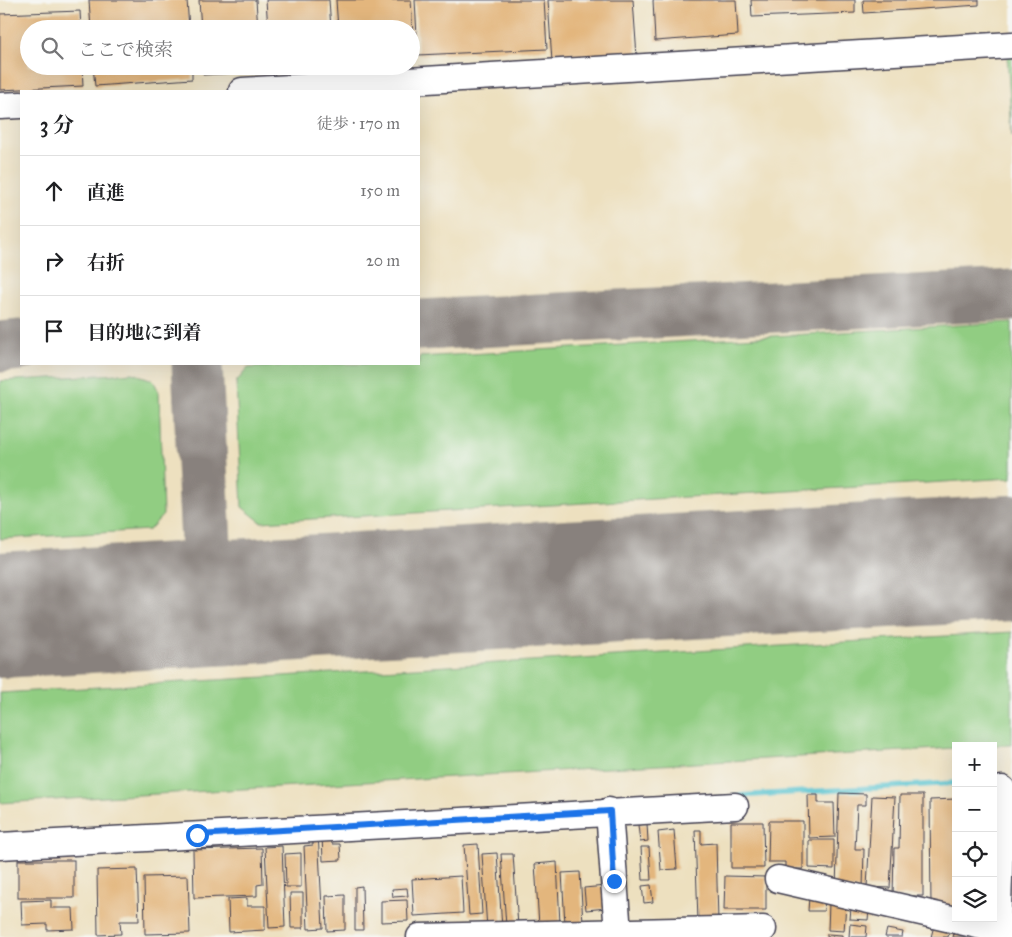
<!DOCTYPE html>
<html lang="ja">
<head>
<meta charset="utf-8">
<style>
	:root { --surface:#fff; --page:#f6f6f6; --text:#202124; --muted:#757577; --line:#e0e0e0 }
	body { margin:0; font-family:"IM FELL Great Primer","Noto Serif JP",serif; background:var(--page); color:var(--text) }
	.controls { position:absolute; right:15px; bottom:15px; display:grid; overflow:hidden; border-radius:0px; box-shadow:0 5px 20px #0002 }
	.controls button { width:45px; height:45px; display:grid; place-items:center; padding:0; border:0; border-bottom:1px solid var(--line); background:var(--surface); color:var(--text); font:25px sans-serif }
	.stop { position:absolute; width:15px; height:15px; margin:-11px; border:4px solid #1a73e8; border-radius:50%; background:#fff }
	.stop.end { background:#1a73e8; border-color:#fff; box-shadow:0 1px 5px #0008 }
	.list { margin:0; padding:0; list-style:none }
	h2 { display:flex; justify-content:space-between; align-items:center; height:65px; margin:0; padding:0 20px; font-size:21px }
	h2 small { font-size:16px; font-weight:400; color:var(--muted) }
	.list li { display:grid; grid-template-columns:32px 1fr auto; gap:15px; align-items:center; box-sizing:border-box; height:70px; padding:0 20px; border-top:1px solid var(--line) }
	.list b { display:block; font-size:19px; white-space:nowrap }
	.list em { font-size:16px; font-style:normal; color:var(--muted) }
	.icon { flex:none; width:28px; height:28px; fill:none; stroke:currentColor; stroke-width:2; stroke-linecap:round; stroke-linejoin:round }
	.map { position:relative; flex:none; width:1012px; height:937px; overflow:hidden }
	.search { position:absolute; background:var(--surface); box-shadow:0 5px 20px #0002; left:20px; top:20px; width:400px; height:55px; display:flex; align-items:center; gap:12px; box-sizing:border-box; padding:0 18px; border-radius:28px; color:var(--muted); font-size:19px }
	.panel { position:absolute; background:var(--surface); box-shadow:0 5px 20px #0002; left:20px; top:90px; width:400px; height:275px; border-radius:0px }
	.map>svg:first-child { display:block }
	.green { fill:#91cd82; stroke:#5a785e }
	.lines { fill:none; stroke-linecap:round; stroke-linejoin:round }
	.stream { stroke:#56c3cf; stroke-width:5.5 }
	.taxiway { stroke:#88817d; stroke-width:51 }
	.runway { stroke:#88817d; stroke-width:126 }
	.building { fill:#e3b67d }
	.minor-casing { stroke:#403e4f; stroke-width:29 }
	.minor { stroke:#fff; stroke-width:26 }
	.route { stroke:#1a73e8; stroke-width:6 }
</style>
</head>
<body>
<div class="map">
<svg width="1012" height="937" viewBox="0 0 1012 937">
	<rect width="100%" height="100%" fill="#f6f6f2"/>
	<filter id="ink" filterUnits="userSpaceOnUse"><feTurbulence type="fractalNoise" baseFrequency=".02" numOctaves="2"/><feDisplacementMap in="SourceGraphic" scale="10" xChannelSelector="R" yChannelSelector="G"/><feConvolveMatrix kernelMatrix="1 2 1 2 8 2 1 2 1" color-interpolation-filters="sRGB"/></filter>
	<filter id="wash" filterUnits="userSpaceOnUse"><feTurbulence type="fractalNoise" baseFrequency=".0096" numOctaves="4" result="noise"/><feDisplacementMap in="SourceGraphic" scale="20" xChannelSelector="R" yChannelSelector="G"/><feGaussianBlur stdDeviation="1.12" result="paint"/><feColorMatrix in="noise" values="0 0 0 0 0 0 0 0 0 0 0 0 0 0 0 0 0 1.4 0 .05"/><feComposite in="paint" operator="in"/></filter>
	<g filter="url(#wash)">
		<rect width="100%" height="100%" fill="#ede0bf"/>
		<g class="green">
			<polygon points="1007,53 1012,53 1012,136"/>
			<polygon points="1012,322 1012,478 261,522 242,507 236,382 248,368 314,364 419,364 419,357"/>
			<polygon points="133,373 153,380 159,392 163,515 149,530 0,539 0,381"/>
			<polygon points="1012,632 1012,745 956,746 956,748 0,803 0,693"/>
		</g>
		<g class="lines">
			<polyline class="stream" points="736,796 956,783"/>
			<g class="taxiway">
				<polyline points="419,325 1012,295"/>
				<polyline points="0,347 21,345"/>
				<polyline points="197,364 209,603"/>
			</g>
			<polyline class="runway" points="0,615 1012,558"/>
		</g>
		<g id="blocks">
			<g class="building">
				<polygon points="89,0 187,0 189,29 91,29"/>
				<polygon points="199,0 256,0 258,29 201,29"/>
				<polygon points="266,0 329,0 331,29 268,29"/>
				<polygon points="336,0 411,0 414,51 411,51 411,29 338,29"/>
				<polygon points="415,0 544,0 547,49 418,55"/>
				<polygon points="548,0 633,0 637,57 552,62"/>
				<polygon points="653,0 736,0 738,35 655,41"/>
				<polygon points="751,0 855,0 855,13 752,17"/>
				<polygon points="863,0 979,0 979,5 864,13"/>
				<polygon points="80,11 81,29 29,29 29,66 82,66 83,86 0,90 0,14"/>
				<polygon points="93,66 192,66 192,79 95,86"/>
				<polygon points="203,66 260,66 260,72 203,75"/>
				<polygon points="839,793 866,794 866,805 857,805 855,849 864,849 863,889 836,888"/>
				<polygon points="808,795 818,795 818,803 834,803 835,837 809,838"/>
				<polygon points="900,795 923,795 923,896 893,896 894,848 899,848"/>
				<polygon points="872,796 895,797 890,888 867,887"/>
				<polygon points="956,799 956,906 931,907 930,800"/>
				<polygon points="769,821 803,821 803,869 785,869 785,862 768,862"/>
				<polygon points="731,822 763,822 764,868 731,868"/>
				<polygon points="647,824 648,841 640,842 638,825"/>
				<polygon points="674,830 677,869 661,870 658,832"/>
				<polygon points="695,830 701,830 701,844 716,843 718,922 698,922"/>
				<polygon points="313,832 318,832 323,928 308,929 304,846 313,845"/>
				<polygon points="322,834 331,834 332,844 340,844 341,860 323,861"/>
				<polygon points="809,840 834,840 834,869 809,868"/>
				<polygon points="478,844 482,914 469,915 464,845"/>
				<polygon points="282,846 285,927 269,928 265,847"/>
				<polygon points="641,847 649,847 651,880 643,880"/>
				<polygon points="262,848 263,884 257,885 257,896 194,898 193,850"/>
				<polygon points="301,853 301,887 286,887 285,854"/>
				<polygon points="497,853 502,928 487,929 482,854"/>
				<polygon points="501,854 513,854 518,926 506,926"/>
				<rect x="18" y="860" width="56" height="38"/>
				<polygon points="557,862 560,924 539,925 535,864"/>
				<polygon points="137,869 139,921 120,921 121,934 98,935 97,870"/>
				<polygon points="580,872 583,923 565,924 562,873"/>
				<polygon points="188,876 190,933 145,934 144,877"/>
				<polygon points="461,876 463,913 414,916 412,879"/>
				<polygon points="725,876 766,877 766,910 724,910"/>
				<polygon points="651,885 653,902 644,903 642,886"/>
				<polygon points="362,886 363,930 355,930 355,887"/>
				<polygon points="606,886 607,908 586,910 584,888"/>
				<polygon points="407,888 408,896 393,897 392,889"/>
				<polygon points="290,893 303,893 303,928 291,928"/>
				<polygon points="345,895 345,930 327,931 326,896"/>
				<polygon points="809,897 825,897 824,911 808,911"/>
				<polygon points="247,898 247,906 265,906 265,930 229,932 228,899"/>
				<polygon points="51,900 51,908 73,908 74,929 47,930 47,924 22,925 21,901"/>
				<polygon points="407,900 408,921 381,922 381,901"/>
				<polygon points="829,903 846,904 844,931 828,930"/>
				<polygon points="851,908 869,909 868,920 850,919"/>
				<polygon points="850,924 867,926 866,937 849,937"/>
				<polygon points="934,926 950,929 948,937 931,937"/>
				<polygon points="887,929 903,932 902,937 885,937"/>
				<polygon points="955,930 981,937 953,937"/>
				<polygon points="827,934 842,935 842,937 827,937"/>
			</g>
		</g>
	</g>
	<g filter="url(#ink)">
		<use href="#blocks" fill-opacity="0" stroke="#403e4f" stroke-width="1"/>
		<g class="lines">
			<g class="minor-casing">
				<g id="minor">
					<polyline points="242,91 1012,45"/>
					<polyline points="0,106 21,105"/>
					<polyline points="609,811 618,933"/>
					<polyline points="0,846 735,806"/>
					<polyline points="778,879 1012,933"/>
					<polyline points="420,937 763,929"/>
					<polyline points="997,937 1002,789"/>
				</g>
			</g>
			<use href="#minor" class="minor"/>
		</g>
	</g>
	<g class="lines" filter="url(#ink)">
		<polyline class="route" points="197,835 610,811 614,881"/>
	</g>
</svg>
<div class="controls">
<button>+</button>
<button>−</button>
<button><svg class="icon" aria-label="locate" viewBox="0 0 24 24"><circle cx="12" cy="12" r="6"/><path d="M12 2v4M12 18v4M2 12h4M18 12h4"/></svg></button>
<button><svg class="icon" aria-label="layers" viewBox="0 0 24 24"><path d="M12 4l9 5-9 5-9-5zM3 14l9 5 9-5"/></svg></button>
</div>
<div class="stop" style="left:197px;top:835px"></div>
<div class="stop end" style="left:614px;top:881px"></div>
<div class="search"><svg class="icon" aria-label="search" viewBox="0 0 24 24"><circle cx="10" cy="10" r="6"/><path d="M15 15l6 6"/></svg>ここで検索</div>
<section class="panel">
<h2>3 分<small>徒歩 · 170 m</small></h2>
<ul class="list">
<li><svg class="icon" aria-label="ahead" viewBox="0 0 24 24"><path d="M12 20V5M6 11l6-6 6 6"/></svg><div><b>直進</b></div><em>150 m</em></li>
<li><svg class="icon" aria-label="right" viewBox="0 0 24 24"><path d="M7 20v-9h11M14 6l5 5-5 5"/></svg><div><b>右折</b></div><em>20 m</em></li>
<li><svg class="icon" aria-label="arrive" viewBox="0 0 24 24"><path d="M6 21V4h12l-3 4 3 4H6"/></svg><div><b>目的地に到着</b></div></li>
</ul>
</section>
</div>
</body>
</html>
